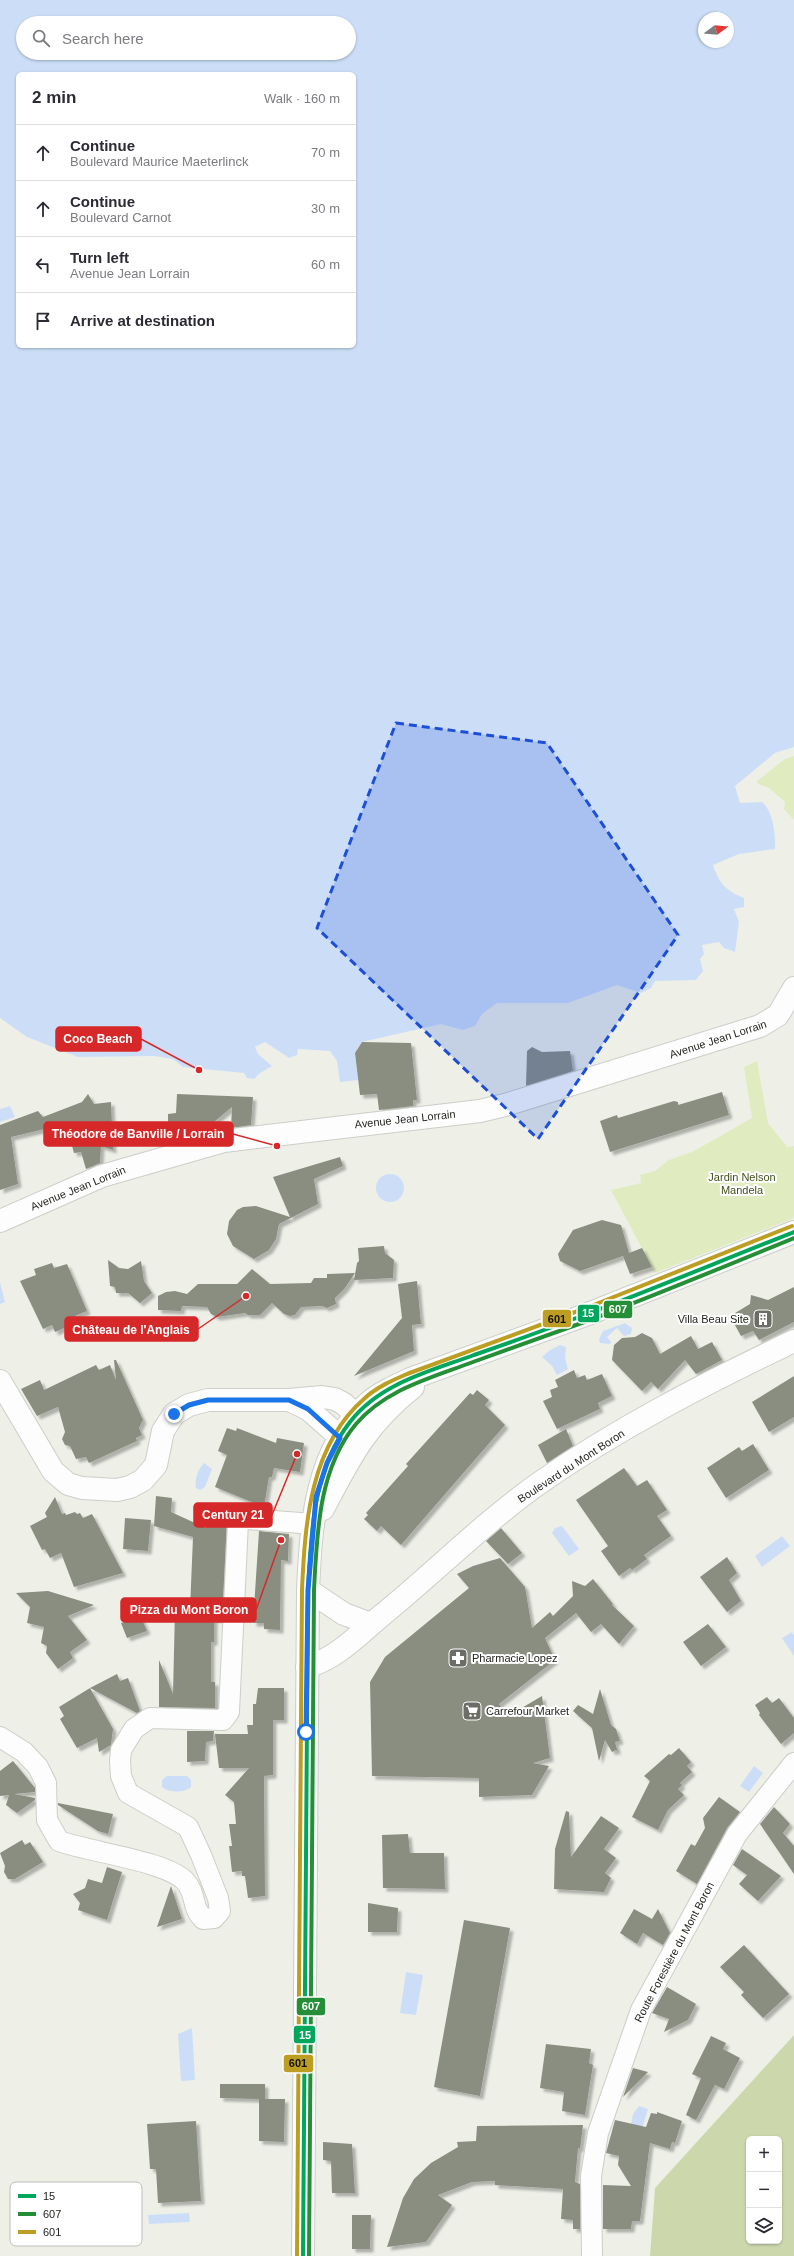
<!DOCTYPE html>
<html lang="en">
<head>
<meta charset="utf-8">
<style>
	:root { --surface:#fff; --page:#f2f2f3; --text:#2b2b33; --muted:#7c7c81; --line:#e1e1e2 }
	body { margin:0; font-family:Helvetica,sans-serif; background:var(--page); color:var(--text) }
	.controls { position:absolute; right:12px; bottom:12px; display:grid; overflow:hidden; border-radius:6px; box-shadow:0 1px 3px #0004 }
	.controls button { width:36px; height:36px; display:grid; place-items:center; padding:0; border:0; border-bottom:1px solid var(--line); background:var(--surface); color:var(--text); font:20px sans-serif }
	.compass { position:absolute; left:698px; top:12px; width:36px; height:36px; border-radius:50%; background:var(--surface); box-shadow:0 1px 3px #0004; rotate:74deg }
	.stop { position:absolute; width:12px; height:12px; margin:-9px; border:3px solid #1a73e8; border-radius:50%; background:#fff }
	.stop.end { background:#1a73e8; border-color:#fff; box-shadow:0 1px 4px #0008 }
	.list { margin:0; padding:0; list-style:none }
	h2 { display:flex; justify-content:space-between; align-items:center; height:52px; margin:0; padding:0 16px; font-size:17px }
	h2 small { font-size:13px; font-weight:400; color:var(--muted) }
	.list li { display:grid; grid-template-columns:26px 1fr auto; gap:12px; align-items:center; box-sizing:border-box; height:56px; padding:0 16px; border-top:1px solid var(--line) }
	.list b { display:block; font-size:15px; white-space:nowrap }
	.list p { margin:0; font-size:13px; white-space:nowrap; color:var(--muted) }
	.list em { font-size:13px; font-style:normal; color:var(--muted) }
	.icon { flex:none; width:22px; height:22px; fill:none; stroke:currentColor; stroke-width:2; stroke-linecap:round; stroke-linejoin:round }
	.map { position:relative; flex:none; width:794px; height:2256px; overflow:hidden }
	.search { position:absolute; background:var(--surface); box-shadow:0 1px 3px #0004; left:16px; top:16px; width:340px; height:44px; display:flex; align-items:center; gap:10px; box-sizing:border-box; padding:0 14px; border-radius:22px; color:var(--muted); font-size:15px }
	.panel { position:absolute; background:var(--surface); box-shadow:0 1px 3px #0004; left:16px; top:72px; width:340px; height:276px; border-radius:6px }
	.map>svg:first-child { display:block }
	.green { fill:#e0ebc0 }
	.forest { fill:#ccd8ac; fill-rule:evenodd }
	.water { fill:#ccdef7; fill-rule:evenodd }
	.building { fill:#8a8e80; filter:url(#shadow) }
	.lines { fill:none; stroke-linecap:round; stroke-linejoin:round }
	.street-casing { stroke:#cccec8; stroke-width:22 }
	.secondary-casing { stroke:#cccec8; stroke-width:24 }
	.street { stroke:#fcfdfc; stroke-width:20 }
	.secondary { stroke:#fcfdfc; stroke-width:22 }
	.bus-1-casing { stroke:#fff; stroke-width:7 }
	.bus-2-casing { stroke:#fff; stroke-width:7 }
	.bus-3-casing { stroke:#fff; stroke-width:7 }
	.bus-1 { stroke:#00a65c; stroke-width:4 }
	.bus-2 { stroke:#258f37; stroke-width:4 }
	.bus-3 { stroke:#bd9e23; stroke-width:4 }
	.route { stroke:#1a73e8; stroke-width:5 }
	.marked { fill:#1d4ed8; fill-opacity:0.2; stroke:#1d4ed8; stroke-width:3; stroke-dasharray:8 5; stroke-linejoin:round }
	.labels { text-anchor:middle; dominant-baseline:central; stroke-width:4; stroke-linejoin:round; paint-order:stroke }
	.street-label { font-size:11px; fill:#242620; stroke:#fff }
	.park-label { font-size:11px; fill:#44501b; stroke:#fff }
	.poi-label { font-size:11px; fill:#242620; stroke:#fff; text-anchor:start }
	.key { fill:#fff; stroke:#bdbebc; stroke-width:1 }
	.key-label { font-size:11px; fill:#242620 }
	.leader { fill:none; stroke:#d62828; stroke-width:1.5 }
	.callout-dot { fill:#d62828; stroke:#fff; stroke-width:1.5 }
	.callout { fill:#d62828; stroke:#d62828; stroke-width:1.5 }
	.callout-label { font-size:12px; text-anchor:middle; font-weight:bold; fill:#fff }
	.line-badge { stroke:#fff; stroke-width:1.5 }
	.badge-label { font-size:11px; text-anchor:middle; font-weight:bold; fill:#fff }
	.pale-badge-label { font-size:11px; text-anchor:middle; font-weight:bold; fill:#111 }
</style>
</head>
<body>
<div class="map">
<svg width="794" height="2256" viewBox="0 0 794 2256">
	<defs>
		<filter id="shadow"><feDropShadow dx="3.5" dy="3.5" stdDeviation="1" flood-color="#0004"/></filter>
	</defs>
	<rect width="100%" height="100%" fill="#eef0e8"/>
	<g class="green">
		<polygon points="794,756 794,820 784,809 785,802 769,788 758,784 757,781 785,759"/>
		<polygon points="757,1061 768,1123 787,1147 794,1146 794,1218 655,1273 611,1190 641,1183 640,1175 655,1171 669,1160 694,1151 752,1118 744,1067"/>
	</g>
	<path class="forest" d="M794,2035V2256H650L655,2188ZM749,2139H779V2241H749Z"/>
	<g class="water">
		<path d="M0,0H794V747L775,753L735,786L740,803L762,802C773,811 776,835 775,849L739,854L713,865C719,883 726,891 744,898V907L734,909L739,922L735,952L724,948L719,942L702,945L704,954L700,959L703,971L696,980L655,981L651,988L641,993L617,985L568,1003H497L482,1014L475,1026L463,1030L441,1024L362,1042L355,1053L358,1080L340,1082L337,1061L330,1051L298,1049L297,1055L289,1058L265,1042L255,1047L258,1054L272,1066L260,1073L254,1079L247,1078L244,1073L183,1067L173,1059L154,1056L78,1057L27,1037L0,1018ZM704,18H728V42H704ZM23,23H349V53H23ZM18,74H354V346H18Z"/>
		<polygon points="10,1106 15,1117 0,1122 0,1109"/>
		<circle cx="390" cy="1188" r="14"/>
		<polygon points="0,1282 5,1302 0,1304"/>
		<polygon points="625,1323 632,1328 631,1334 624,1336 617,1328 607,1337 611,1342 610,1344 600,1343 599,1339 603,1331"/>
		<polygon points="560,1345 566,1347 565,1358 568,1369 557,1375 552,1366 542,1357 550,1350"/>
		<path d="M204,1463L212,1469L205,1487L200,1490L196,1488C194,1480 198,1469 204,1463Z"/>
		<polygon points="562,1526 579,1549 569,1556 552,1533 555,1528"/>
		<polygon points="782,1536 790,1546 762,1567 755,1556"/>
		<polygon points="792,1632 794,1635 794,1656 782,1638"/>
		<polygon points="754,1766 763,1773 749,1792 740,1786"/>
		<path d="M167,1776H187L191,1780V1787C184,1793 169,1793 162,1787V1780Z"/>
		<polygon points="406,1972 423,1975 416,2015 400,2013"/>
		<polygon points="192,2028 195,2080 181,2081 178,2034"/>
		<polygon points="639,2106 648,2109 641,2132 631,2124 633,2114"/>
		<polygon points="189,2213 190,2222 149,2224 148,2215"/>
	</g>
	<g class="building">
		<polygon points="362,1042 411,1043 417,1100 413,1100 413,1106 379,1110 377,1094 360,1095 355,1053"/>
		<polygon points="532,1047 542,1052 570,1051 573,1071 526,1086 527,1051"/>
		<polygon points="722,1092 729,1115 610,1152 600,1121 617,1115 618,1118 674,1101 678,1102 678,1105"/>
		<polygon points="88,1094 94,1104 111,1102 113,1150 101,1146 100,1163 86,1169 81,1152 74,1153 66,1124 11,1137 18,1184 0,1190 0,1125 38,1111 43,1117 82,1102"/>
		<polygon points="177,1094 253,1097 251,1125 231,1128 232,1107 209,1126 193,1126 192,1137 168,1144 168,1114 176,1113"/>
		<polygon points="340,1157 343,1166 314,1179 318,1204 279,1224 276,1239 269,1250 254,1259 233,1246 227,1234 229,1221 237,1210 243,1207 256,1206 290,1217 273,1177"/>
		<polygon points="602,1220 621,1225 629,1253 642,1248 652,1267 630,1274 623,1256 580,1271 560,1261 558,1254 573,1230"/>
		<polygon points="384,1246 385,1253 394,1260 393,1278 354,1280 357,1263 359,1261 358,1248"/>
		<polygon points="108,1260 119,1268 128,1269 141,1261 144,1281 152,1293 140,1303 128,1293 116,1293 115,1287 110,1286"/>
		<polygon points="52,1263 54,1268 67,1264 87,1311 75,1316 78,1322 55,1332 52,1325 43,1329 20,1281 36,1275 34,1269"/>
		<polygon points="252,1269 270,1284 311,1283 314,1278 327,1278 327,1274 355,1273 345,1288 335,1298 336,1304 327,1308 322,1306 301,1307 295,1315 290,1316 284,1314 272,1303 260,1315 248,1315 245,1313 217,1317 211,1314 207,1307 182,1306 181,1311 158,1310 158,1296 166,1292 175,1291 187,1294 198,1284 237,1284"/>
		<polygon points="417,1281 421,1324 412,1325 414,1351 354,1376 402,1318 398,1284"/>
		<polygon points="794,1287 794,1322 759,1340 753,1331 741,1336 730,1316 750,1304 751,1295 768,1300"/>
		<polygon points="642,1333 652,1338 660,1354 691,1336 698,1349 712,1342 722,1360 696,1374 685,1360 658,1389 651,1382 642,1391 612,1360 614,1345 622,1338 635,1337"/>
		<polygon points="114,1360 116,1360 143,1420 139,1428 142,1435 136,1438 137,1441 89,1463 86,1457 76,1459 70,1446 65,1445 62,1439 65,1432 58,1407 37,1416 21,1389 40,1380 44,1390 96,1365 99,1370 110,1365 116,1380"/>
		<polygon points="574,1370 577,1378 585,1375 587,1380 602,1374 612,1396 598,1403 600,1409 557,1429 543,1401 552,1397 550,1390 558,1387 555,1380"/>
		<polygon points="794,1376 794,1417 769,1432 752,1402"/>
		<polygon points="477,1390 489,1400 485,1405 505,1425 401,1545 381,1526 377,1531 364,1519 368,1515 366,1513 408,1466 406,1464 470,1393 473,1395"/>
		<polygon points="227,1428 236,1431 237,1428 276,1443 277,1438 304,1443 300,1472 274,1468 272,1477 269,1477 264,1507 215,1487 227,1455 218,1451"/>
		<polygon points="566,1429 573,1446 547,1463 538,1445"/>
		<polygon points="753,1444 769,1470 726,1498 707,1468 739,1447 742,1451"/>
		<polygon points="624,1468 637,1486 647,1480 667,1510 657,1516 671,1536 644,1555 647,1559 632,1570 630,1568 619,1576 601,1551 608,1546 576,1500"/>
		<polygon points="156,1496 172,1498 171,1512 206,1528 207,1517 227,1519 222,1619 214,1619 214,1642 211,1642 211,1682 215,1682 215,1708 159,1707 159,1660 173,1694 175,1609 190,1609 193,1537 154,1526"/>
		<polygon points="55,1497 62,1514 65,1513 66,1515 75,1512 77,1514 80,1513 83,1518 92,1514 123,1573 74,1587 61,1553 50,1558 45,1549 42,1550 30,1526 47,1517 45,1513"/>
		<polygon points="125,1518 151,1520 148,1551 123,1549"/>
		<polygon points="501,1528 522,1553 508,1564 486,1541"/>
		<polygon points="259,1531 289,1534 288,1561 281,1560 280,1630 264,1629 264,1623 253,1623"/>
		<polygon points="727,1557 737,1573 729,1580 741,1601 727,1612 700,1577"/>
		<polygon points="500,1558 525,1587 532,1628 550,1612 553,1616 573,1596 572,1581 585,1586 593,1579 613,1604 612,1605 634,1626 619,1644 601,1624 591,1632 576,1613 545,1638 555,1660 499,1704 508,1716 542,1696 550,1758 533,1763 549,1766 532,1795 479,1797 479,1778 372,1776 370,1682 385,1657 469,1588 457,1574 473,1566"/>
		<polygon points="48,1591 94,1605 68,1616 87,1640 70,1652 73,1658 58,1669 46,1653 47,1646 41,1643 44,1627 27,1623 30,1607 16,1593"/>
		<polygon points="141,1617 147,1631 127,1638 121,1623"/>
		<polygon points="708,1624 726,1647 701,1666 683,1642"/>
		<polygon points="117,1674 120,1681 128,1678 140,1711 137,1713 90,1688"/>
		<polygon points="90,1688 113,1729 111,1745 99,1752 97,1738 77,1748 60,1719 64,1716 59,1707"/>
		<polygon points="258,1688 284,1688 284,1720 273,1720 273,1775 264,1776 265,1896 248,1898 245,1876 242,1876 242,1871 232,1872 229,1846 232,1846 229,1824 236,1824 234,1802 225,1795 249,1768 219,1768 215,1734 248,1734 247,1725 253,1725 253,1704 256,1704"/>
		<polygon points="600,1689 611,1725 616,1729 620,1741 615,1742 618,1753 616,1750 612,1752 605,1740 599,1761 592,1728 573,1711 578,1705 593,1714"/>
		<polygon points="767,1697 772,1703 779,1698 794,1718 794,1733 781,1744 759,1715 760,1713 755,1705"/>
		<polygon points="187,1731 214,1731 213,1741 206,1742 205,1761 187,1762"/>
		<polygon points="679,1748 691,1762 687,1766 692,1772 680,1783 682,1785 678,1789 684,1795 668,1810 658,1830 632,1817 650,1781 644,1776 669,1754 671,1755"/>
		<polygon points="13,1761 35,1788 35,1792 14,1794 35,1798 35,1800 17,1813 6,1805 9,1795 0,1796 0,1771"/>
		<polygon points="719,1797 740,1812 727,1828 697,1884 676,1871 691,1844 695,1846 705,1828 703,1818"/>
		<polygon points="58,1803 113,1814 108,1834 98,1831 58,1805"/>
		<polygon points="774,1807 790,1824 783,1833 794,1846 794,1874 760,1824"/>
		<polygon points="566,1811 569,1812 571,1857 601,1816 619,1828 604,1849 616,1858 605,1873 611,1878 604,1892 554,1889 555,1849"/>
		<polygon points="408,1834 410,1853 444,1853 445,1889 383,1888 382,1835"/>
		<polygon points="22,1840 25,1845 30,1842 43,1862 15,1879 8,1879 4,1872 5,1866 0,1853"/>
		<polygon points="742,1849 781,1876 758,1901 739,1884 747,1875 733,1865"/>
		<polygon points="107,1867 122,1872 107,1920 78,1910 80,1903 73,1894 85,1888 88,1879 102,1883"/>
		<polygon points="171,1886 182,1919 157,1927"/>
		<polygon points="368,1903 398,1908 397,1932 368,1932"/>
		<polygon points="634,1909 652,1919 658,1909 670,1933 663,1945 643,1933 637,1944 620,1933"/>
		<polygon points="464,1920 510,1928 480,2096 434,2087"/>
		<polygon points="744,1945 789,1994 763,2018 741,1995 744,1992 720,1967"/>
		<polygon points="667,1987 696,2004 688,2020 664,2032 669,2019 652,2013"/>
		<polygon points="711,2036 726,2043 723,2049 740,2058 724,2089 715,2085 696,2120 686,2115 701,2078 692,2074"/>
		<polygon points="546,2044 591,2049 589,2063 593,2065 585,2115 562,2111 564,2092 540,2088"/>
		<polygon points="633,2068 648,2072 623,2097"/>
		<polygon points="220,2084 265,2084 265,2099 285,2099 284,2142 259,2141 259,2099 220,2098"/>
		<polygon points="657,2112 682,2121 675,2143 672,2142 670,2149 650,2143 640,2221 632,2221 631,2229 603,2229 603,2185 631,2186 618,2165 619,2156 606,2153 615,2120 646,2127 651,2113 657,2114"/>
		<polygon points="196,2121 201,2201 158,2203 156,2169 150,2169 147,2124"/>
		<polygon points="583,2125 580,2149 578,2148 575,2182 580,2184 580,2229 573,2229 573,2220 561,2219 563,2189 495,2185 495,2181 472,2182 438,2195 452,2205 426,2242 387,2247 403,2198 414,2179 431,2163 458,2147 457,2142 476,2141 477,2126"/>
		<polygon points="323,2142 352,2144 355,2193 332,2193 331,2161 323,2160"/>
		<polygon points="352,2215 371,2215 370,2249 352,2249"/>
	</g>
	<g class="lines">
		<g class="street-casing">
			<g id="street">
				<path d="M0,1737L24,1752L38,1767L46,1783L47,1820L59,1841C89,1852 166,1861 185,1881C197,1894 191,1907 203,1919L214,1918L220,1911L218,1898L201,1855L188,1827L128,1793L121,1776L120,1761L121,1750L134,1729L150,1718L223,1720L229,1712L238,1522L247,1519L314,1524"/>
				<polyline points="592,2256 591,2176 598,2133 641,2010 737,1834 794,1763"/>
			</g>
		</g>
		<g class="secondary-casing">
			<g id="secondary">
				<polyline points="0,1221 102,1176 224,1141 480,1111 505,1105 760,1026 778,1015 794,988"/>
				<polyline points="0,1381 53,1471 68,1484 82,1488 117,1490 130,1487 143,1480 156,1465 163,1431 174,1414 189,1405 208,1400 289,1400 322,1397 335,1399 344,1404 356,1415 362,1438"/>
				<polyline points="289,1400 308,1409 340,1437 355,1438"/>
				<path d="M323,1509C350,1458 366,1424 413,1387"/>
				<polyline points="308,1590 344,1614 371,1624"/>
				<path d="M307,1667C337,1658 357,1636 381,1616C434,1573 482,1524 538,1484C618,1428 706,1383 794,1341"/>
				<path d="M303,2256L308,1590C311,1525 315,1449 368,1403C380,1393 395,1386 410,1379L588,1314L794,1232"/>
			</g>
		</g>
		<use href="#street" class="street"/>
		<use href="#secondary" class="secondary"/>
		<g class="bus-1-casing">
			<path id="bus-1" d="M303,2256L308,1590C311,1533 313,1469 350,1422C380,1383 431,1371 474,1355C512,1342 550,1328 587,1314C656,1288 725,1259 794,1232"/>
		</g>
		<g class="bus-2-casing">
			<path id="bus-2" d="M309,2256L314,1590C317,1535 318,1469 356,1424C386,1389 431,1378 473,1362C512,1348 551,1334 590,1320C658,1294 726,1266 794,1238"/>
		</g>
		<g class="bus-3-casing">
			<path id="bus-3" d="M297,2256L302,1590C305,1523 310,1445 365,1398C377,1387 393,1380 407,1374L586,1308L792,1226"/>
		</g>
		<use href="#bus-1" class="bus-1"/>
		<use href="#bus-2" class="bus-2"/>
		<use href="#bus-3" class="bus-3"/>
	</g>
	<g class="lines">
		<polyline class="route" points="174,1414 189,1405 208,1400 289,1400 308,1409 340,1438 327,1463 316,1497 308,1590 306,1732"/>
	</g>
	<path class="marked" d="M396,723L547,743L678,935L538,1139L317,928Z"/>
	<defs>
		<g id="building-square" transform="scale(1)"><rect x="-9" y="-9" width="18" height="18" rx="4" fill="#6b6d66" stroke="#fff"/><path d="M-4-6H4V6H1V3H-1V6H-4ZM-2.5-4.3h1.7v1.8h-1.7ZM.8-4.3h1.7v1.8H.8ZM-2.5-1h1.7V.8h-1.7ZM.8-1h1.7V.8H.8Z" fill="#fff"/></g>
		<g id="pharmacy-square" transform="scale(1)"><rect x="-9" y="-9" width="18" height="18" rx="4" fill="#6b6d66" stroke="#fff"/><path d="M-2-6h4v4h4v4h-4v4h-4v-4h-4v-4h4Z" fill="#fff"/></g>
		<g id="supermarket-square" transform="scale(1)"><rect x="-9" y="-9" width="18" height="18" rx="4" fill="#6b6d66" stroke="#fff"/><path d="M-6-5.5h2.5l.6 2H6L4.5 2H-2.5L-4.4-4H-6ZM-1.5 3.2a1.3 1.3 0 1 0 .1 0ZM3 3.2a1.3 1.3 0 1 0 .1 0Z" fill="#fff"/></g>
	</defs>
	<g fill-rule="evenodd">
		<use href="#building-square" x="763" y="1319"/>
		<use href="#pharmacy-square" x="458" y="1658"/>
		<use href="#supermarket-square" x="472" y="1711"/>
	</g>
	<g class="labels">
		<g class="street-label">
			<text transform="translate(718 1039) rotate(-18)">Avenue Jean Lorrain</text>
			<text transform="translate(405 1119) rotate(-6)">Avenue Jean Lorrain</text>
			<text transform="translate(78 1188) rotate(-22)">Avenue Jean Lorrain</text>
			<text transform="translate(571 1466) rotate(-33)">Boulevard du Mont Boron</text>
			<text transform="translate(674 1952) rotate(-62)">Route Forestière du Mont Boron</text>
		</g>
		<g class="park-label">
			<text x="742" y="1177">Jardin Nelson<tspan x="742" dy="13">Mandela</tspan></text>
		</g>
		<g class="poi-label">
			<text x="749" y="1319" text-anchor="end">Villa Beau Site</text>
			<text x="472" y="1658">Pharmacie Lopez</text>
			<text x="486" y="1711">Carrefour Market</text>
		</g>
	</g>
	<rect x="10" y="2182" width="132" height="64" rx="6" class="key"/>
	<rect x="18" y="2194" width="18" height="4" fill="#00a65c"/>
	<rect x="18" y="2212" width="18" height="4" fill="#258f37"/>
	<rect x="18" y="2230" width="18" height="4" fill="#bd9e23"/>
	<g class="key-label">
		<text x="43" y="2200">15</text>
		<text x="43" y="2218">607</text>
		<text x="43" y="2236">601</text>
	</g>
	<path class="leader" d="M199 1070L141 1039M277 1146L233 1134M246 1296L198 1329M297 1454L272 1515M281 1540L256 1610"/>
	<g class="callout-dot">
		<circle cx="199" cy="1070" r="4"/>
		<circle cx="277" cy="1146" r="4"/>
		<circle cx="246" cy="1296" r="4"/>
		<circle cx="297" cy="1454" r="4"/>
		<circle cx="281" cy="1540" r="4"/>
	</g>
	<g class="callout">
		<rect x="56" y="1027" width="85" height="24" rx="4"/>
		<rect x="44" y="1122" width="189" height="24" rx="4"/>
		<rect x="65" y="1317" width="133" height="24" rx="4"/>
		<rect x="194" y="1503" width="78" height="24" rx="4"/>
		<rect x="121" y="1598" width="135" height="24" rx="4"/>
	</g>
	<g class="callout-label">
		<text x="98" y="1043">Coco Beach</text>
		<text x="138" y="1138">Théodore de Banville / Lorrain</text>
		<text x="131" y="1334">Château de l'Anglais</text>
		<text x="233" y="1519">Century 21</text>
		<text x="189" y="1614">Pizza du Mont Boron</text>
	</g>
	<g class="line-badge">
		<rect x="603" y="1300" width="30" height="19" rx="4" fill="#258f37"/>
		<rect x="577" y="1304" width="23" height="19" rx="4" fill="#00a65c"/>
		<rect x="542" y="1309" width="30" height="19" rx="4" fill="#bd9e23"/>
		<rect x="296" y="1997" width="30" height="19" rx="4" fill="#258f37"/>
		<rect x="293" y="2025" width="23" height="19" rx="4" fill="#00a65c"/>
		<rect x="283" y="2054" width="31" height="19" rx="4" fill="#bd9e23"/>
	</g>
	<g class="badge-label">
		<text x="618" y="1313">607</text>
		<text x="588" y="1317">15</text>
		<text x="311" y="2010">607</text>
		<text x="305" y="2039">15</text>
	</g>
	<g class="pale-badge-label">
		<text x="557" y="1323">601</text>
		<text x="298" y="2067">601</text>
	</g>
</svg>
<div class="controls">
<button>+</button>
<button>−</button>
<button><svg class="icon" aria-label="layers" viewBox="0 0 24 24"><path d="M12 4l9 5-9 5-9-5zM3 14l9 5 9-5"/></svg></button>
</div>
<svg class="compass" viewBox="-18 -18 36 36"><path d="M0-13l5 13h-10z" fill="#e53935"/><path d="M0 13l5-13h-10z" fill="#7c7c81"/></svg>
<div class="stop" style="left:306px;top:1732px"></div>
<div class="stop end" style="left:174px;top:1414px"></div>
<div class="search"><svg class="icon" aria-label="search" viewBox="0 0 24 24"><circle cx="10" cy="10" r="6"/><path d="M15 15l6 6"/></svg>Search here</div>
<section class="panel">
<h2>2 min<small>Walk · 160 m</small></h2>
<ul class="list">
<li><svg class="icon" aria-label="ahead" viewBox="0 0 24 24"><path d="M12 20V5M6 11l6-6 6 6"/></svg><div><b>Continue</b><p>Boulevard Maurice Maeterlinck</p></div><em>70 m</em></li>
<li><svg class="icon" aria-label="ahead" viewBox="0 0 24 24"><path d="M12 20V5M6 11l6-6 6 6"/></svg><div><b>Continue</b><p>Boulevard Carnot</p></div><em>30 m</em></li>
<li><svg class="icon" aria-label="left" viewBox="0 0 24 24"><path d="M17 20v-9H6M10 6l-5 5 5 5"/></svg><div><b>Turn left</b><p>Avenue Jean Lorrain</p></div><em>60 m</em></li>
<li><svg class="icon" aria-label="arrive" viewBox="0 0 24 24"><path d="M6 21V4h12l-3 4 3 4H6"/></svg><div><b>Arrive at destination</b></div></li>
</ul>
</section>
</div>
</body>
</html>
